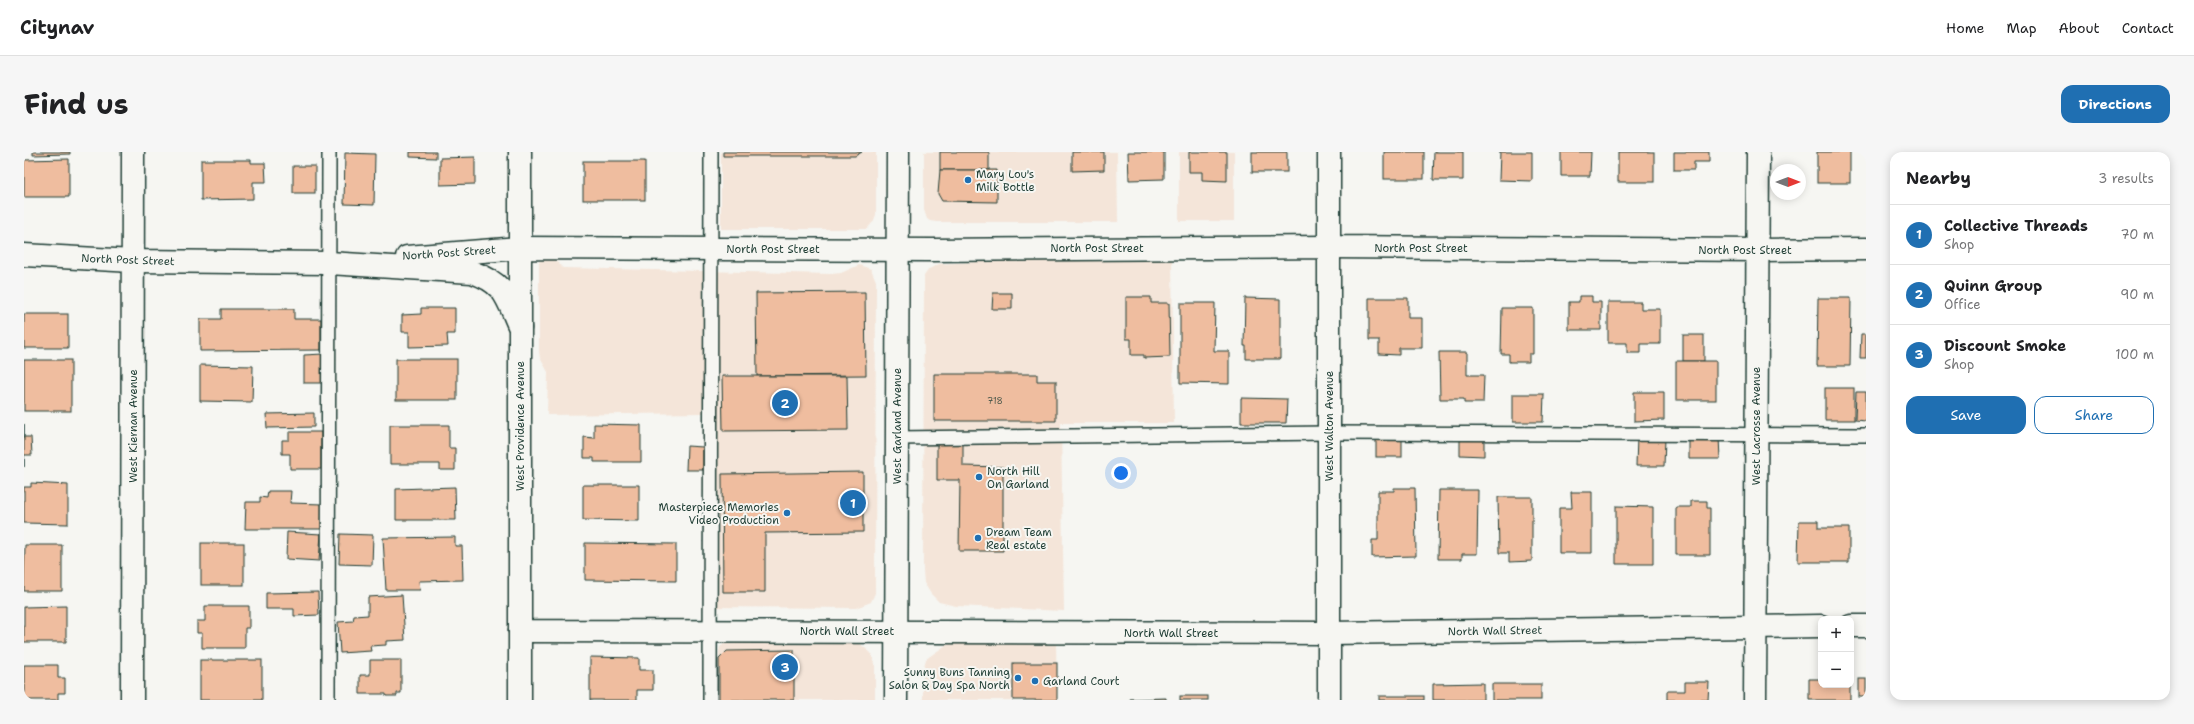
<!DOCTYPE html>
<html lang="en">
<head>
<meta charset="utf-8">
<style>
	:root { --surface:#fff; --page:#f6f6f6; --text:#202124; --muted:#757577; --line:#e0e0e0; --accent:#1f6fb2 }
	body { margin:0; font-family:"Shantell Sans",sans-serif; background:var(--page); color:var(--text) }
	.controls { position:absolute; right:12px; bottom:12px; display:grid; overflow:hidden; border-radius:8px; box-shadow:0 2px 10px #0003 }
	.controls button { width:36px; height:36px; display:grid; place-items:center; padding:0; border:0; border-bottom:1px solid var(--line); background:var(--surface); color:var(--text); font:20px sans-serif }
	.compass { position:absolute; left:1746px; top:12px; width:36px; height:36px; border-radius:50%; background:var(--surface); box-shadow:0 2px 10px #0003; rotate:90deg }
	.you { position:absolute; left:1097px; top:321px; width:14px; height:14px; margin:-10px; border:3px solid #fff; border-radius:50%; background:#1a73e8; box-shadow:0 0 0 6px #1a73e833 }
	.badge { display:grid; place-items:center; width:26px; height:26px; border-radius:50%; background:var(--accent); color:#fff; font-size:13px; font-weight:700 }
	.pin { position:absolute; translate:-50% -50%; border:2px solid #fff; box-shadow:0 1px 4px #0006 }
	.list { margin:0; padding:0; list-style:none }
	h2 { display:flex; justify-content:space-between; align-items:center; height:52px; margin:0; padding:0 16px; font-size:17px }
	h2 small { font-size:13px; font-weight:400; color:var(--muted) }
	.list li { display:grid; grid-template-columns:26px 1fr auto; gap:12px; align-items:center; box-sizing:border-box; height:60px; padding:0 16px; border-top:1px solid var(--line) }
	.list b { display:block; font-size:15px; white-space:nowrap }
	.list p { margin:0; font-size:13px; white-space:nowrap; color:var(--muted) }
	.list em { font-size:13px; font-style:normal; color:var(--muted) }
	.actions { display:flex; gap:8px; padding:12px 16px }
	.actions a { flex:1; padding:9px 0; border:1px solid var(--accent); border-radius:12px; text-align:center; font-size:14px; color:var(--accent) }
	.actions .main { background:var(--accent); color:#fff }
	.map { position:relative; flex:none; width:1842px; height:548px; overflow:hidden; border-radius:12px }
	header { display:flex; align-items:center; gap:24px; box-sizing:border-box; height:56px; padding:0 20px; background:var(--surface); border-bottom:1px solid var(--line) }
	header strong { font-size:19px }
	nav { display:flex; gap:22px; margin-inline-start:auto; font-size:14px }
	.intro { display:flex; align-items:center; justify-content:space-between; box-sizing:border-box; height:96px; padding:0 24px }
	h1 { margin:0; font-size:28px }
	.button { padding:10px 18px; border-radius:12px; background:var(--accent); color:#fff; font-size:14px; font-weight:700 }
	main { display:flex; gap:24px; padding:0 24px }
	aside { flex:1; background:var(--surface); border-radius:12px; box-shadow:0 2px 10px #0003 }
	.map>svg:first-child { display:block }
	.built { fill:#f4e5d9 }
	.building { fill:#efbd9f; stroke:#1f3d34 }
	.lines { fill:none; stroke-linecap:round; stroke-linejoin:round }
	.service-casing { stroke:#1f3d34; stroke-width:16 }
	.minor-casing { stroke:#1f3d34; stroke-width:25 }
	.tertiary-casing { stroke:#1f3d34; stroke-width:25 }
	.service { stroke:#f6f6f2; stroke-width:13 }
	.minor { stroke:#f6f6f2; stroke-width:22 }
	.tertiary { stroke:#f6f6f2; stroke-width:22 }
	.poi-dot { fill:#1f6fb2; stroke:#f6f6f2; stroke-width:1.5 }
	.labels { text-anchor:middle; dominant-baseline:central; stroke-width:4; stroke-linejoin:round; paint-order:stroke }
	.number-label { font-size:9px; fill:#535d4f }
	.poi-label { font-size:11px; fill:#1f3d34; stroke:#f6f6f2; text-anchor:start }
	.street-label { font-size:11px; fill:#1f3d34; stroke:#f6f6f2 }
</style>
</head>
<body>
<header>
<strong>Citynav</strong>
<nav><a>Home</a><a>Map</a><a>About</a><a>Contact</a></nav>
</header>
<div class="intro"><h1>Find us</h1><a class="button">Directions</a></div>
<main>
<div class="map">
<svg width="1842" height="548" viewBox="0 0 1842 548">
	<rect width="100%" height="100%" fill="#f6f6f2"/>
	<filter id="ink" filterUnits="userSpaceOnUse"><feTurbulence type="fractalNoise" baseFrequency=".025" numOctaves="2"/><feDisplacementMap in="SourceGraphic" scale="8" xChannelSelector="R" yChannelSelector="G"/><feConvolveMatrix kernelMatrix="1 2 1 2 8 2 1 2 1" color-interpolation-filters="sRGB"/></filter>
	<g filter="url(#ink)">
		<g class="built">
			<polygon points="697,0 852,0 852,63 849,70 843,77 697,77"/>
			<polygon points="900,0 1093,0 1094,70 912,70 906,69 903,67 900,58"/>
			<rect x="1155" y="0" width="55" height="69"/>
			<polygon points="529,106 539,116 807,122 817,121 835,113 847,117 852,129 851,441 847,450 832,456 680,455 681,261 523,263 524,220 516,206 515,199 515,111 516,108"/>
			<polygon points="1029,106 1148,106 1150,271 1037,271 1040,459 932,454 915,450 907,442 900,431 899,419 900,124 905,117 915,112"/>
			<polygon points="826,490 836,492 847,501 851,512 851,548 694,548 695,500 696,495 700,492"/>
			<polygon points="934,490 1032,490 1033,548 899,548 899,518 902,507 922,493"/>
		</g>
		<g class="building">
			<polygon points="9,0 46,0 46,2 9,3"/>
			<polygon points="386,0 412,0 412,6 386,5"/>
			<polygon points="699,0 838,0 831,4 699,4"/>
			<rect x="916" y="0" width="49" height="18"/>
			<polygon points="1048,0 1080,0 1080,18 1048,19"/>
			<polygon points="1104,0 1140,0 1140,27 1105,28"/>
			<polygon points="1165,0 1203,0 1203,29 1178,28 1178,20 1165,20"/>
			<rect x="1228" y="0" width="35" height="20"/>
			<rect x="1360" y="0" width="40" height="27"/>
			<polygon points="1410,0 1439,0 1439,28 1409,28"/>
			<polygon points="1476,0 1508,0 1508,29 1475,28"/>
			<polygon points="1537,0 1567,0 1566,24 1537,24"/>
			<rect x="1594" y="0" width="36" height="30"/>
			<polygon points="1650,0 1685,0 1685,10 1670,10 1670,18 1650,18"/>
			<rect x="1793" y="0" width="33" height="31"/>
			<polygon points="321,1 351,2 350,53 320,52"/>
			<polygon points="451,5 451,32 416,33 416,6"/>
			<polygon points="45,7 45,45 0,45 0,8"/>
			<polygon points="177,8 227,8 227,11 241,11 242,30 229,30 229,47 177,48"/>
			<rect x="559" y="9" width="62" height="39"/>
			<rect x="269" y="14" width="22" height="27"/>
			<polygon points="916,18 973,18 973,50 918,49 914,42"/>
			<polygon points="841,140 842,223 733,224 732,141"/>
			<polygon points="969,141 988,141 988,157 968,157"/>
			<polygon points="1555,144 1568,144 1568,150 1577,150 1577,178 1545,178 1545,150 1555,150"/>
			<polygon points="1102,145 1127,145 1127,151 1145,151 1146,205 1120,206 1120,203 1107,203 1107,187 1102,187"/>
			<polygon points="1221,146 1256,147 1256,207 1222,207 1222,194 1220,194"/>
			<polygon points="1345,146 1384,146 1384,166 1398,166 1398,196 1375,196 1375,203 1355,202 1355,188 1345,188"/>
			<polygon points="1794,146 1827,146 1826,214 1793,214"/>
			<polygon points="1584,150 1617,150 1617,157 1636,157 1636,192 1617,192 1617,201 1603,201 1603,191 1584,191"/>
			<polygon points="1156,151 1191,151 1190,199 1205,199 1205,232 1156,231"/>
			<polygon points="397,156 431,156 431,182 423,182 424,194 385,195 385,180 378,180 378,163 397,162"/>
			<polygon points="1478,156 1509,156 1509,202 1505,202 1505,210 1485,210 1485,202 1477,202"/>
			<polygon points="197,157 270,157 270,167 297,167 297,198 176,199 176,167 197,167"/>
			<rect x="0" y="162" width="44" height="34"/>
			<polygon points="1837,182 1842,182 1842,206 1836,206"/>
			<rect x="1659" y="183" width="21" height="26"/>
			<polygon points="1415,200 1443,200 1443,223 1460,223 1459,251 1440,251 1440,247 1416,247"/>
			<polygon points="299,202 299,231 280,231 280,203"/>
			<rect x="372" y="207" width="61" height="41"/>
			<rect x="0" y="208" width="47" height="51"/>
			<rect x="1652" y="209" width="40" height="39"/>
			<polygon points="176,213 229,214 228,250 176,249"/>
			<polygon points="910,222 1013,222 1013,229 1032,229 1032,269 910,269"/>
			<polygon points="698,224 823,224 824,278 699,279"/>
			<rect x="1801" y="236" width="29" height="32"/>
			<polygon points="1610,240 1640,240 1640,268 1610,269"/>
			<polygon points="1832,240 1842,240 1842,269 1831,268"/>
			<polygon points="1489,242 1520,242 1519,270 1489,270"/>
			<polygon points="1217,246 1263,247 1262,271 1217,271"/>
			<polygon points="290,261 290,275 243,276 242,262"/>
			<polygon points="0,272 0,285 7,285 8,303 0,303 0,315"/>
			<polygon points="570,272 617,273 617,310 570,310 570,306 560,306 560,285 570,286"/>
			<polygon points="366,273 425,273 425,296 431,296 431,318 416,318 416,312 366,312"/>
			<polygon points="265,280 297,280 297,317 266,317 266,302 258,302 258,288 265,288"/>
			<polygon points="1436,284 1460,285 1460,304 1436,303"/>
			<polygon points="1613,285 1641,286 1640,314 1612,314"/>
			<polygon points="1665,285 1695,285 1696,307 1665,307"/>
			<rect x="1352" y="286" width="26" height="19"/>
			<polygon points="913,292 939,292 939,314 979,315 979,399 935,399 936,328 913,328"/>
			<polygon points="663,294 679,295 679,318 662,318"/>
			<polygon points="839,320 839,380 741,381 741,440 699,440 698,322"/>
			<polygon points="7,331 44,333 44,372 0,371 0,335 7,335"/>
			<polygon points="559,333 615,333 615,369 559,368"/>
			<polygon points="431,335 432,368 372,368 372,337"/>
			<polygon points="1370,336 1391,336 1392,404 1348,405 1348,388 1354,388 1354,339 1370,339"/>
			<polygon points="1415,338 1454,338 1453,402 1438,402 1438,407 1414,407"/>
			<polygon points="244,339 267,339 266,351 298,352 297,377 221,377 222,350 236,350 236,345 243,346"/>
			<polygon points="1547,340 1568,340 1568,401 1535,401 1535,356 1548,356"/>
			<polygon points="1474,345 1508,345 1508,409 1485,410 1485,401 1475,401"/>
			<polygon points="1667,349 1683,349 1683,356 1686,356 1686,403 1652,403 1652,355 1667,355"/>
			<polygon points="1592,354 1629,355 1629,412 1592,412"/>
			<polygon points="1775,369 1794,369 1794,376 1825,376 1825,410 1774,410"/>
			<polygon points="263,380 297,382 295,409 262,407"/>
			<polygon points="316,382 349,383 348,413 315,412"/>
			<polygon points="431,385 431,394 438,394 439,428 395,429 396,438 362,438 359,386"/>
			<rect x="177" y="391" width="43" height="42"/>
			<polygon points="561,391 652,392 652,429 561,428"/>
			<polygon points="1,393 38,393 38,439 0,439"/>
			<polygon points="294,440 295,463 270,464 270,457 242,457 242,441"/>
			<polygon points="378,443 381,488 362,489 362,493 346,494 347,499 316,501 314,470 329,469 330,464 344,463 344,445"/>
			<polygon points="42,454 42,490 0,490 0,455"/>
			<polygon points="181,454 225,454 225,476 221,476 221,496 178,496 178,481 173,481 173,469 181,469"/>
			<polygon points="770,498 770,548 695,548 695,507 703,499"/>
			<polygon points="566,505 615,506 615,518 629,518 629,538 613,538 613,548 566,548"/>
			<rect x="176" y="508" width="62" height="40"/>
			<polygon points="346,508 377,508 377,541 373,541 373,544 362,544 362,542 336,542 336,523 346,523"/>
			<rect x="989" y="511" width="44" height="37"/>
			<polygon points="0,513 34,513 34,526 41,526 41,541 34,541 34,548 0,548"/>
			<polygon points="1785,527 1797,527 1797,533 1826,533 1826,548 1785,548"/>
			<rect x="1835" y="527" width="7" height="18"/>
			<polygon points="1661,530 1685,530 1684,548 1643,548 1643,539 1661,539"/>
			<polygon points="1459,531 1459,548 1409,548 1409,532"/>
			<rect x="1468" y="532" width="49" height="16"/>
			<rect x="1156" y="544" width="28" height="4"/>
			<rect x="1355" y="544" width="45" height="4"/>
			<polygon points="1142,546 1142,548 1106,548 1106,547"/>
		</g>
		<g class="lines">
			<g class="service-casing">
				<g id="service">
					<polyline points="873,286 1305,281 1842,283"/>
					<polyline points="304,548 305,0"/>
					<polyline points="686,548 687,0"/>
				</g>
			</g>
			<g class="minor-casing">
				<g id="minor">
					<polyline points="1305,0 1305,95 1734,98 1842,97"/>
					<polyline points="496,176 496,0"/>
					<polyline points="1305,481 1305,548"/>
					<polyline points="108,548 109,0"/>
					<polyline points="496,548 496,479"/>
					<polyline points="1731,548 1734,0"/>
				</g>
			</g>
			<g class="tertiary-casing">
				<g id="tertiary">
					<path d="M0,103L109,109L305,111L448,120C482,132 482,145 496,176V479L1305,481L1797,474"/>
					<polyline points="383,105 496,96 908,98 1305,95 1305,481"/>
					<polyline points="1827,474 1842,474"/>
					<polyline points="872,548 874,0"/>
				</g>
			</g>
			<use href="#service" class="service"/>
			<use href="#minor" class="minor"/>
			<use href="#tertiary" class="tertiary"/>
		</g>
	</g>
	<g class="poi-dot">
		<circle cx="944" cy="28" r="4"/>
		<circle cx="955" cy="325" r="4"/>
		<circle cx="763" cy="361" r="4"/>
		<circle cx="954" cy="386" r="4"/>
		<circle cx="994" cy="526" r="4"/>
		<circle cx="1011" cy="529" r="4"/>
	</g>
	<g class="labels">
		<g class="number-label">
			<text x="971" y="249">718</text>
		</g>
		<g class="poi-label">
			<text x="952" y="22">Mary Lou's<tspan x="952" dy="13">Milk Bottle</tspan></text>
			<text x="963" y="319">North Hill<tspan x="963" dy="13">On Garland</tspan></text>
			<text x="755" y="355" text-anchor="end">Masterpiece Memories<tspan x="755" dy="13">Video Production</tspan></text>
			<text x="962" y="380">Dream Team<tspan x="962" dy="13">Real estate</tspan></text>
			<text x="986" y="520" text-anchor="end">Sunny Buns Tanning<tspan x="986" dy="13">Salon &amp; Day Spa North</tspan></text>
			<text x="1019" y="529">Garland Court</text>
		</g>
		<g class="street-label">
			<text x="1073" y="96">North Post Street</text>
			<text x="1397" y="96">North Post Street</text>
			<text x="749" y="97">North Post Street</text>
			<text x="1721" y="98">North Post Street</text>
			<text transform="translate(425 101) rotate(-4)">North Post Street</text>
			<text transform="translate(104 108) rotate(2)">North Post Street</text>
			<text transform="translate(109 274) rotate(-90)">West Kiernan Avenue</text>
			<text transform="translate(496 274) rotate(-90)">West Providence Avenue</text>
			<text transform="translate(873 274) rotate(-90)">West Garland Avenue</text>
			<text transform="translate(1305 274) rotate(-90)">West Walton Avenue</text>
			<text transform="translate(1732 274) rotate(-90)">West Lacrosse Avenue</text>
			<text x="823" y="479">North Wall Street</text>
			<text transform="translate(1471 479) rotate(-1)">North Wall Street</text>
			<text x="1147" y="481">North Wall Street</text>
		</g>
	</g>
</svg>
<div class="controls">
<button>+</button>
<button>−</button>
</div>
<svg class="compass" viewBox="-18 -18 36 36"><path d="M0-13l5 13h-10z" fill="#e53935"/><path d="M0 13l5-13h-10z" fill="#757577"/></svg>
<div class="you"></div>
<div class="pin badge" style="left:829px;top:351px">1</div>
<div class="pin badge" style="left:761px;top:251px">2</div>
<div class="pin badge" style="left:761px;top:515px">3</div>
</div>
<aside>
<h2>Nearby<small>3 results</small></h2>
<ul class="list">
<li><span class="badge">1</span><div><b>Collective Threads</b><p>Shop</p></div><em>70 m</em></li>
<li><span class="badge">2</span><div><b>Quinn Group</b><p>Office</p></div><em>90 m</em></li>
<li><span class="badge">3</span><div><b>Discount Smoke</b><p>Shop</p></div><em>100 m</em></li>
</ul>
<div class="actions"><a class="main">Save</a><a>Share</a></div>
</aside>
</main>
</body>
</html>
